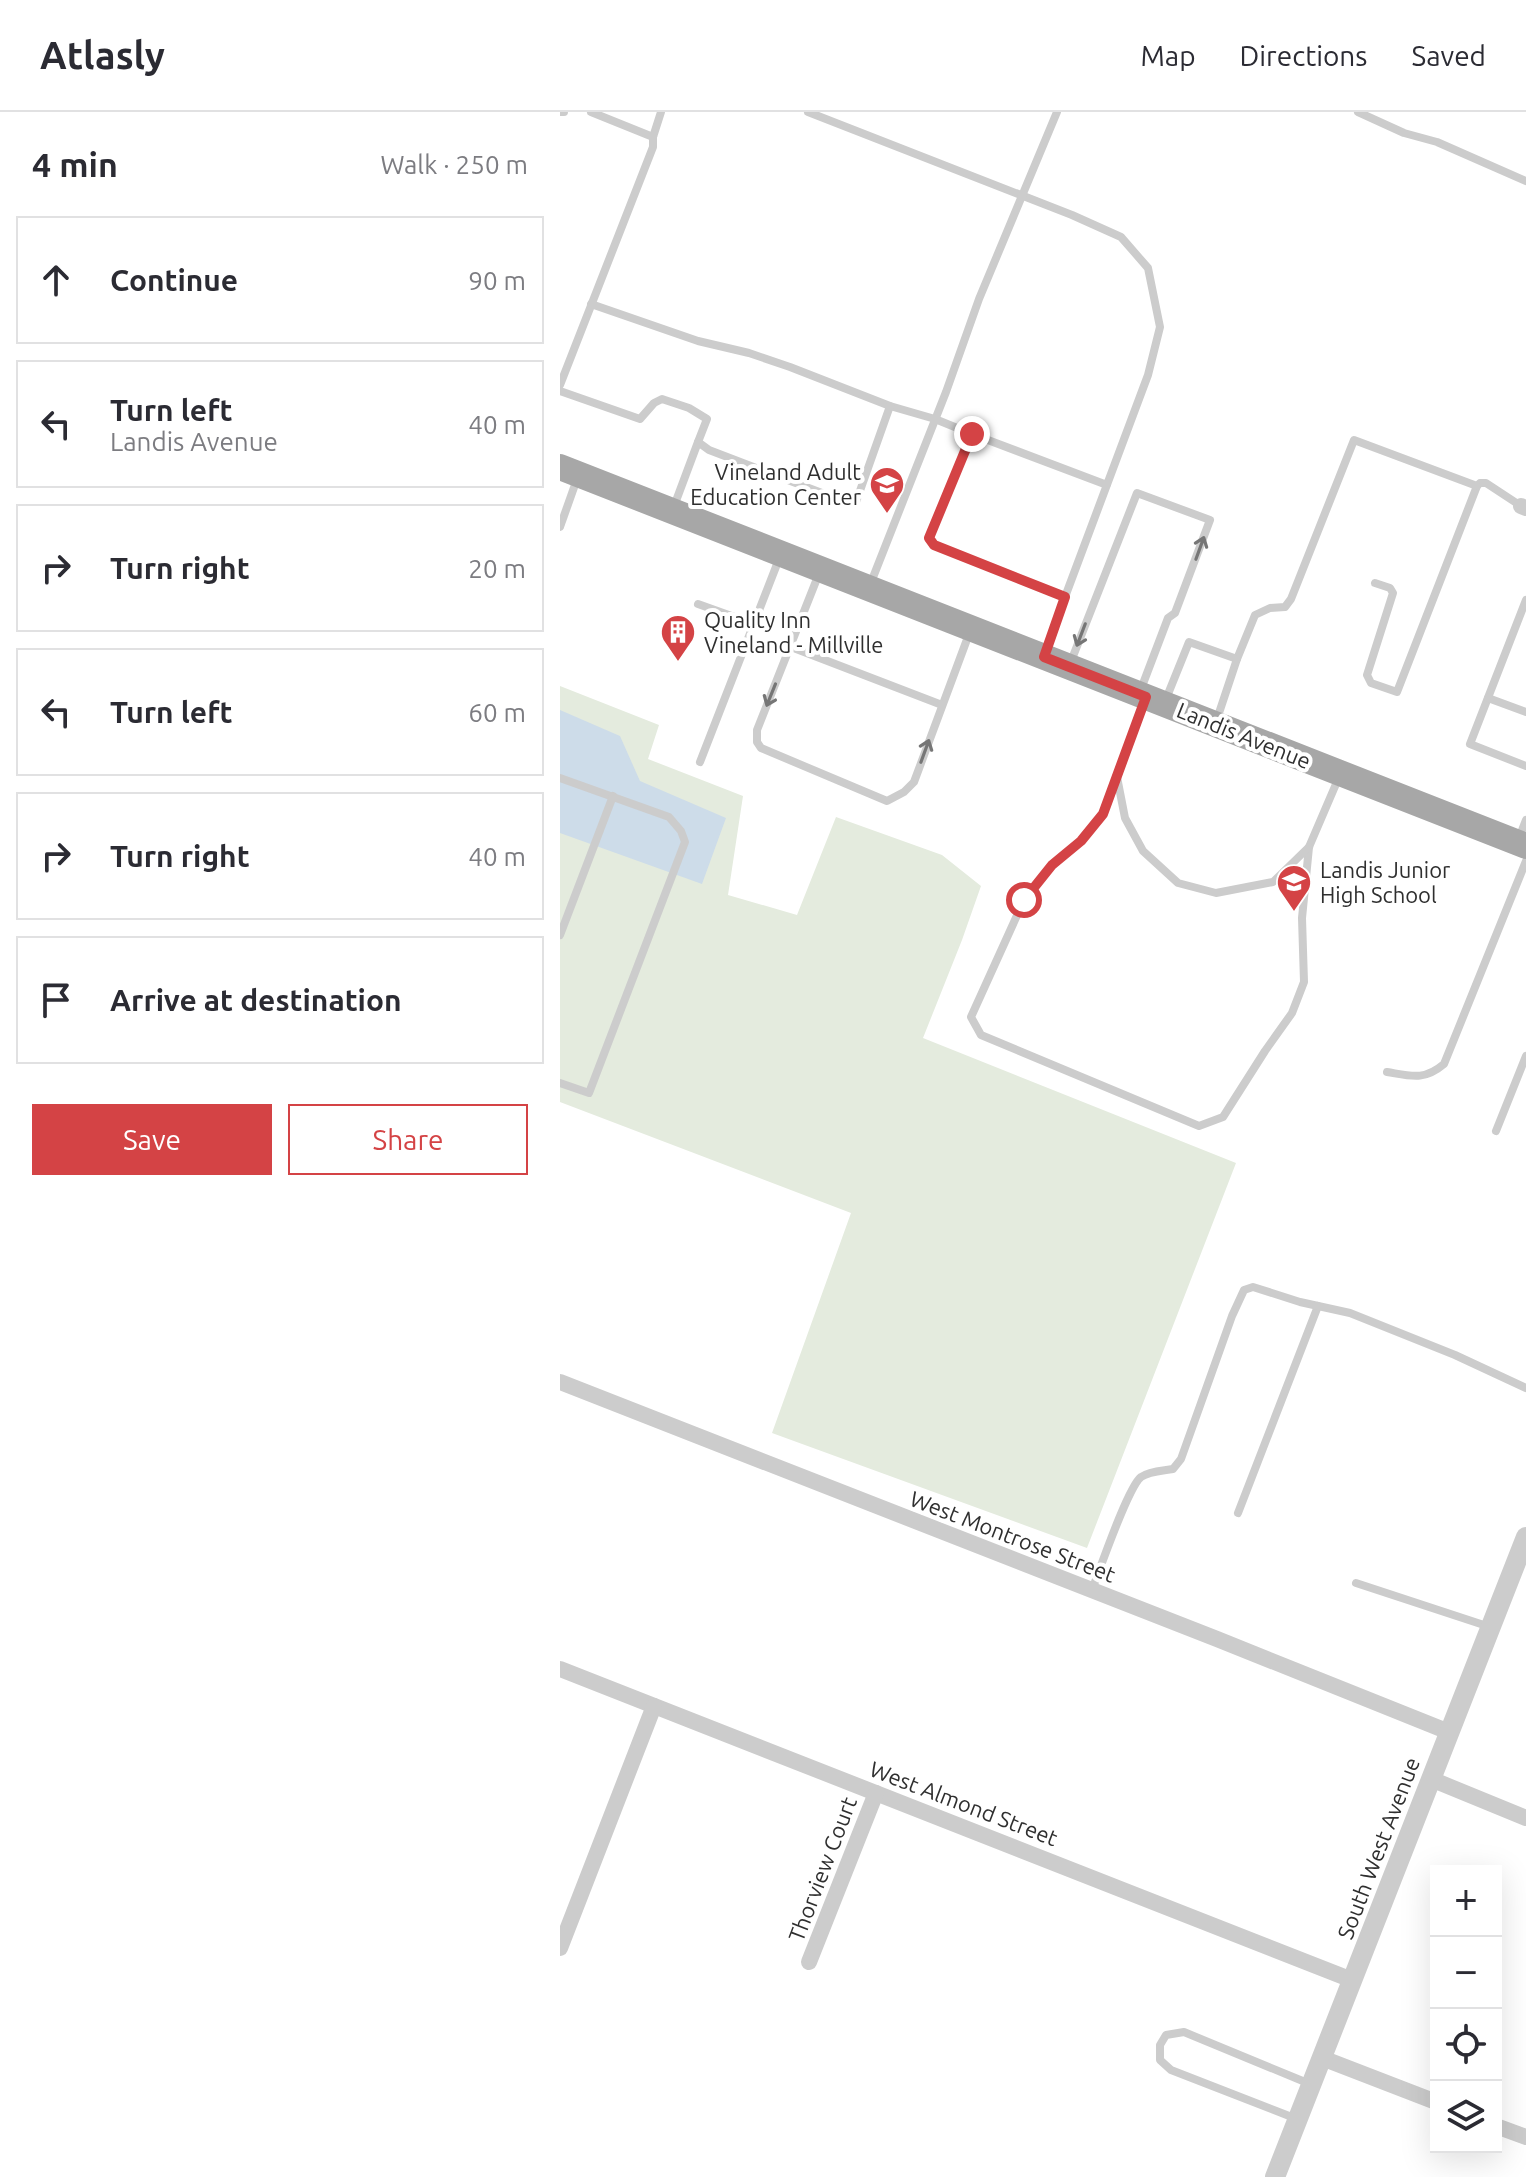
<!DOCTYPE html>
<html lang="en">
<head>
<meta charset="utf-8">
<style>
	:root { --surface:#fff; --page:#f2f2f3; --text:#2b2b33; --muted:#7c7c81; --line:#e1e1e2; --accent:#d44345 }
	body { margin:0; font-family:Ubuntu,sans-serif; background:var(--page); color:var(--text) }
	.controls { position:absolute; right:24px; bottom:24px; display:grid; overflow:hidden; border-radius:0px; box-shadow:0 8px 32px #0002 }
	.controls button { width:72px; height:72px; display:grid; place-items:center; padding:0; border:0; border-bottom:2px solid var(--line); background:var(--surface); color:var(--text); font:40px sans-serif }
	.stop { position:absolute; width:24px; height:24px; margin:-18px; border:6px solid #d44345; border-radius:50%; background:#fff }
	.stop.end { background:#d44345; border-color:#fff; box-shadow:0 2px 8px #0008 }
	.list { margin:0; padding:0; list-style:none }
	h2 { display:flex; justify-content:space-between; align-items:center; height:104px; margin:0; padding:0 32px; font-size:34px }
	h2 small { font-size:26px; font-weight:400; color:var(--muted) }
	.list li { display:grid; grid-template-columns:52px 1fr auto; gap:24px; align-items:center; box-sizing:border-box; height:128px; margin:0 16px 16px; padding:0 16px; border:2px solid var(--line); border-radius:0px }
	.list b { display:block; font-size:30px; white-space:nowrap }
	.list p { margin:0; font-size:26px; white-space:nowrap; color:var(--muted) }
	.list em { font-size:26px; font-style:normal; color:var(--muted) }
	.actions { display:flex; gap:16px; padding:24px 32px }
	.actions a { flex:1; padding:18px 0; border:2px solid var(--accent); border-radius:0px; text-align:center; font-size:28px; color:var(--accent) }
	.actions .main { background:var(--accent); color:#fff }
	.icon { flex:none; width:44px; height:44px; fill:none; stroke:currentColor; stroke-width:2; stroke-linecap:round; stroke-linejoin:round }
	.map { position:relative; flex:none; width:966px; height:2065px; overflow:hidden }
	header { display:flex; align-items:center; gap:48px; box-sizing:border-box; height:112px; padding:0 40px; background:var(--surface); border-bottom:2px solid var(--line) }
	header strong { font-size:38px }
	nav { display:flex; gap:44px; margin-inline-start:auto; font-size:28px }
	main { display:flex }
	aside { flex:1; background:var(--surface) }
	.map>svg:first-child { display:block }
	.green { fill:#e4ebde }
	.water { fill:#cddce9 }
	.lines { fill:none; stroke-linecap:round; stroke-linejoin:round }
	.service { stroke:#ccc; stroke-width:8 }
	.minor { stroke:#ccc; stroke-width:16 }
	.tertiary { stroke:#ccc; stroke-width:20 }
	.primary { stroke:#a7a7a7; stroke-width:26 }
	.oneway { stroke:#767676 }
	.route { stroke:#d44345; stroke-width:10 }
	.labels { text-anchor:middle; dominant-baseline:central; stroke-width:8; stroke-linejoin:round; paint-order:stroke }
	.poi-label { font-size:22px; fill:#2f2f2f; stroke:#fff; text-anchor:start }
	.street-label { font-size:22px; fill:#2f2f2f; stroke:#fff }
</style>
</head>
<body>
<header>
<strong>Atlasly</strong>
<nav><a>Map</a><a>Directions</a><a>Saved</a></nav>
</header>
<main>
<aside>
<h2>4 min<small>Walk · 250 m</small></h2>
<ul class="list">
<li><svg class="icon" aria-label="ahead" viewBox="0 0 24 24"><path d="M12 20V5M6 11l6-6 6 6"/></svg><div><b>Continue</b></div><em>90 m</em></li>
<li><svg class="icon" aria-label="left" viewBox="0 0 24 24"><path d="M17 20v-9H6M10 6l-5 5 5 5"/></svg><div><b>Turn left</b><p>Landis Avenue</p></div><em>40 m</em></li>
<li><svg class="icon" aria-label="right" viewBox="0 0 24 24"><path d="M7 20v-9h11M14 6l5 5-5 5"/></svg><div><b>Turn right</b></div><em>20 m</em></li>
<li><svg class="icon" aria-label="left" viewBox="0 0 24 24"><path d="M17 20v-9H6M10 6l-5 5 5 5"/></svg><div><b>Turn left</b></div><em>60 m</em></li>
<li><svg class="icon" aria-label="right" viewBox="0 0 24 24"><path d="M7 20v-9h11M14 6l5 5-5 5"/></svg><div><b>Turn right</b></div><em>40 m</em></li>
<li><svg class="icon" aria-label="arrive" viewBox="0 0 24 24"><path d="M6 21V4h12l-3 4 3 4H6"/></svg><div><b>Arrive at destination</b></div></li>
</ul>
<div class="actions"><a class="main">Save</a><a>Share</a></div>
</aside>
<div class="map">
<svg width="966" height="2065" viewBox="0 0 966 2065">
	<rect width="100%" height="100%" fill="#fff"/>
	<polygon class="green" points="0,574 99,613 88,647 183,684 168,783 237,803 276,705 382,743 421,774 402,828 363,926 676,1051 527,1436 212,1321 291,1101 0,990"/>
	<polygon class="water" points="0,598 60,624 80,669 166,706 142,772 0,721"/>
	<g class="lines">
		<g class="service">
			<polyline points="0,0 4,0"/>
			<polyline points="31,0 93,25"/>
			<polyline points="248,0 512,103 561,125 588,156 600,215 588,263 505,485 374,433 369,426 412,322 547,373"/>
			<polyline points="798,0 844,21 877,30 966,69"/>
			<polyline points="31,192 138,229 189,241 230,255 330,294 375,307 412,322"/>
			<polyline points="0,273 93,35 93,25 101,0"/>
			<polyline points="0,279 80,307 94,291 102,287 129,296 147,307 138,330 149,338 291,392 296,390 330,294"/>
			<polyline points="113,397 138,330"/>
			<polyline points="0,415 17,367"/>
			<polyline points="260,459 197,618 197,630 201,636 327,689 344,680 354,670 409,522"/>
			<polyline points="815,471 830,476 833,481 807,563 811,571 837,580 917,374 920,371 926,371 961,394"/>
			<polyline points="310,473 386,280 419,187 497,0"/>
			<polyline points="966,488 910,632 966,654"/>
			<polyline points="138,492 194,512"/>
			<polyline points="231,535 382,593"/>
			<polyline points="486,541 505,485"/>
			<polyline points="510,552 577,381 650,408 615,501 608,506 581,577"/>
			<polyline points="928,586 966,600"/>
			<polyline points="606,587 629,530 677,547 695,503 710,496 725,495 731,487 794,328 917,374"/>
			<polyline points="585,589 543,702 521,729 492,753 464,788 411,905 421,923 639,1014 663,1005 705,939 732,901 744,870 742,806 749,735 779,665"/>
			<polyline points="656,610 677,547"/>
			<polyline points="140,650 219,447"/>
			<polyline points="557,665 565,706 583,739 618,771 656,781 713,770 749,735"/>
			<polyline points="0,666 109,705 121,719 125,730 29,981 0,971"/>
			<polyline points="959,726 966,708"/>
			<polyline points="0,823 53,684"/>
			<path d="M827,960C851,964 864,969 884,952L966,749"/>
			<polyline points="936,1019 966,944"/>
			<polyline points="678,1401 758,1194"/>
			<polyline points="796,1471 930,1515"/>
			<path d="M532,1478C540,1457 568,1375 581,1365C590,1359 602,1359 613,1357L621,1347L672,1204L684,1178L693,1175L740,1190L790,1201L895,1243L966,1276"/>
			<polyline points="737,2007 611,1958 600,1948 600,1933 606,1923 624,1920 750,1972"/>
		</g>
		<g class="minor">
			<polyline points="961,394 966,396"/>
			<polyline points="0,1270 657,1527 889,1620"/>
			<polyline points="0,1557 792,1868"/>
			<polyline points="871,1667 966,1706"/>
			<polyline points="0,1836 94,1594"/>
			<polyline points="249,1850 316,1681"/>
			<polyline points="762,1946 876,1990"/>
			<polyline points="936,2014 966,2025"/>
		</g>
		<polyline class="tertiary" points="715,2065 966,1425"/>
		<polyline class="primary" points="0,355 966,734"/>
	</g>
	<defs><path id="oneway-shaft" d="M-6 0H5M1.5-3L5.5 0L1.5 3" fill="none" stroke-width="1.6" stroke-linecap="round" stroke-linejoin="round" transform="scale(2)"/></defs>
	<g class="oneway">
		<use href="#oneway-shaft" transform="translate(640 436) rotate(-70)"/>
		<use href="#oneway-shaft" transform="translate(521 523) rotate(111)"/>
		<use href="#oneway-shaft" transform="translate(211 583) rotate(112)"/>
		<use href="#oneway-shaft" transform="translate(365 639) rotate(-70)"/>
	</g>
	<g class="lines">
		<polyline class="route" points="412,322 369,426 374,433 505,485 484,545 586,585 543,702 521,729 492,753 464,788"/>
	</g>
	<defs>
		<g id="school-pin" transform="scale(1.8)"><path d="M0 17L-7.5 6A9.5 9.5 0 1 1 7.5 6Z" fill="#d44345" stroke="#fff"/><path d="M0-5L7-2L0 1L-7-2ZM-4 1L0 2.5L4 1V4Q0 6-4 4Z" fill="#fff"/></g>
		<g id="building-pin" transform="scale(1.8)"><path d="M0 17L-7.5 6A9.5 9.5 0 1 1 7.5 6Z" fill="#d44345" stroke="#fff"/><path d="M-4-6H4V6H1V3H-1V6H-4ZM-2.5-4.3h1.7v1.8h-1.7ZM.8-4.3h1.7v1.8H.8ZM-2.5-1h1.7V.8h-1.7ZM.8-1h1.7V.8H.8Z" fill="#fff"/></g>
	</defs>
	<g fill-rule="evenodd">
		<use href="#school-pin" x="327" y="372"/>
		<use href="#building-pin" x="118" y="520"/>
		<use href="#school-pin" x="734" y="770"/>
	</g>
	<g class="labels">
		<g class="poi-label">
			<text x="301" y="359" text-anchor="end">Vineland Adult<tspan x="301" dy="25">Education Center</tspan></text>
			<text x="144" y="507">Quality Inn<tspan x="144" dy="25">Vineland - Millville</tspan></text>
			<text x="760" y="757">Landis Junior<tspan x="760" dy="25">High School</tspan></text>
		</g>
		<g class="street-label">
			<text transform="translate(684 623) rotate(22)">Landis Avenue</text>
			<text transform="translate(453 1424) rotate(21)">West Montrose Street</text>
			<text transform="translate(404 1691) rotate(21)">West Almond Street</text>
			<text transform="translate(818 1736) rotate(-69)">South West Avenue</text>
			<text transform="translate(262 1757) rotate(-69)">Thorview Court</text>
		</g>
	</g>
</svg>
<div class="controls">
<button>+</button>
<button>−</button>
<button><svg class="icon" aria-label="locate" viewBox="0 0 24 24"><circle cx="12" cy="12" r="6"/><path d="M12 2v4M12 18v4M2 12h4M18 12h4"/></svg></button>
<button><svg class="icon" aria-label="layers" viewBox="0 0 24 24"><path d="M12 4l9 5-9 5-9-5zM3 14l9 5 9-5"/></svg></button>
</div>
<div class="stop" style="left:464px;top:788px"></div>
<div class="stop end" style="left:412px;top:322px"></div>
</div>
</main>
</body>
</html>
